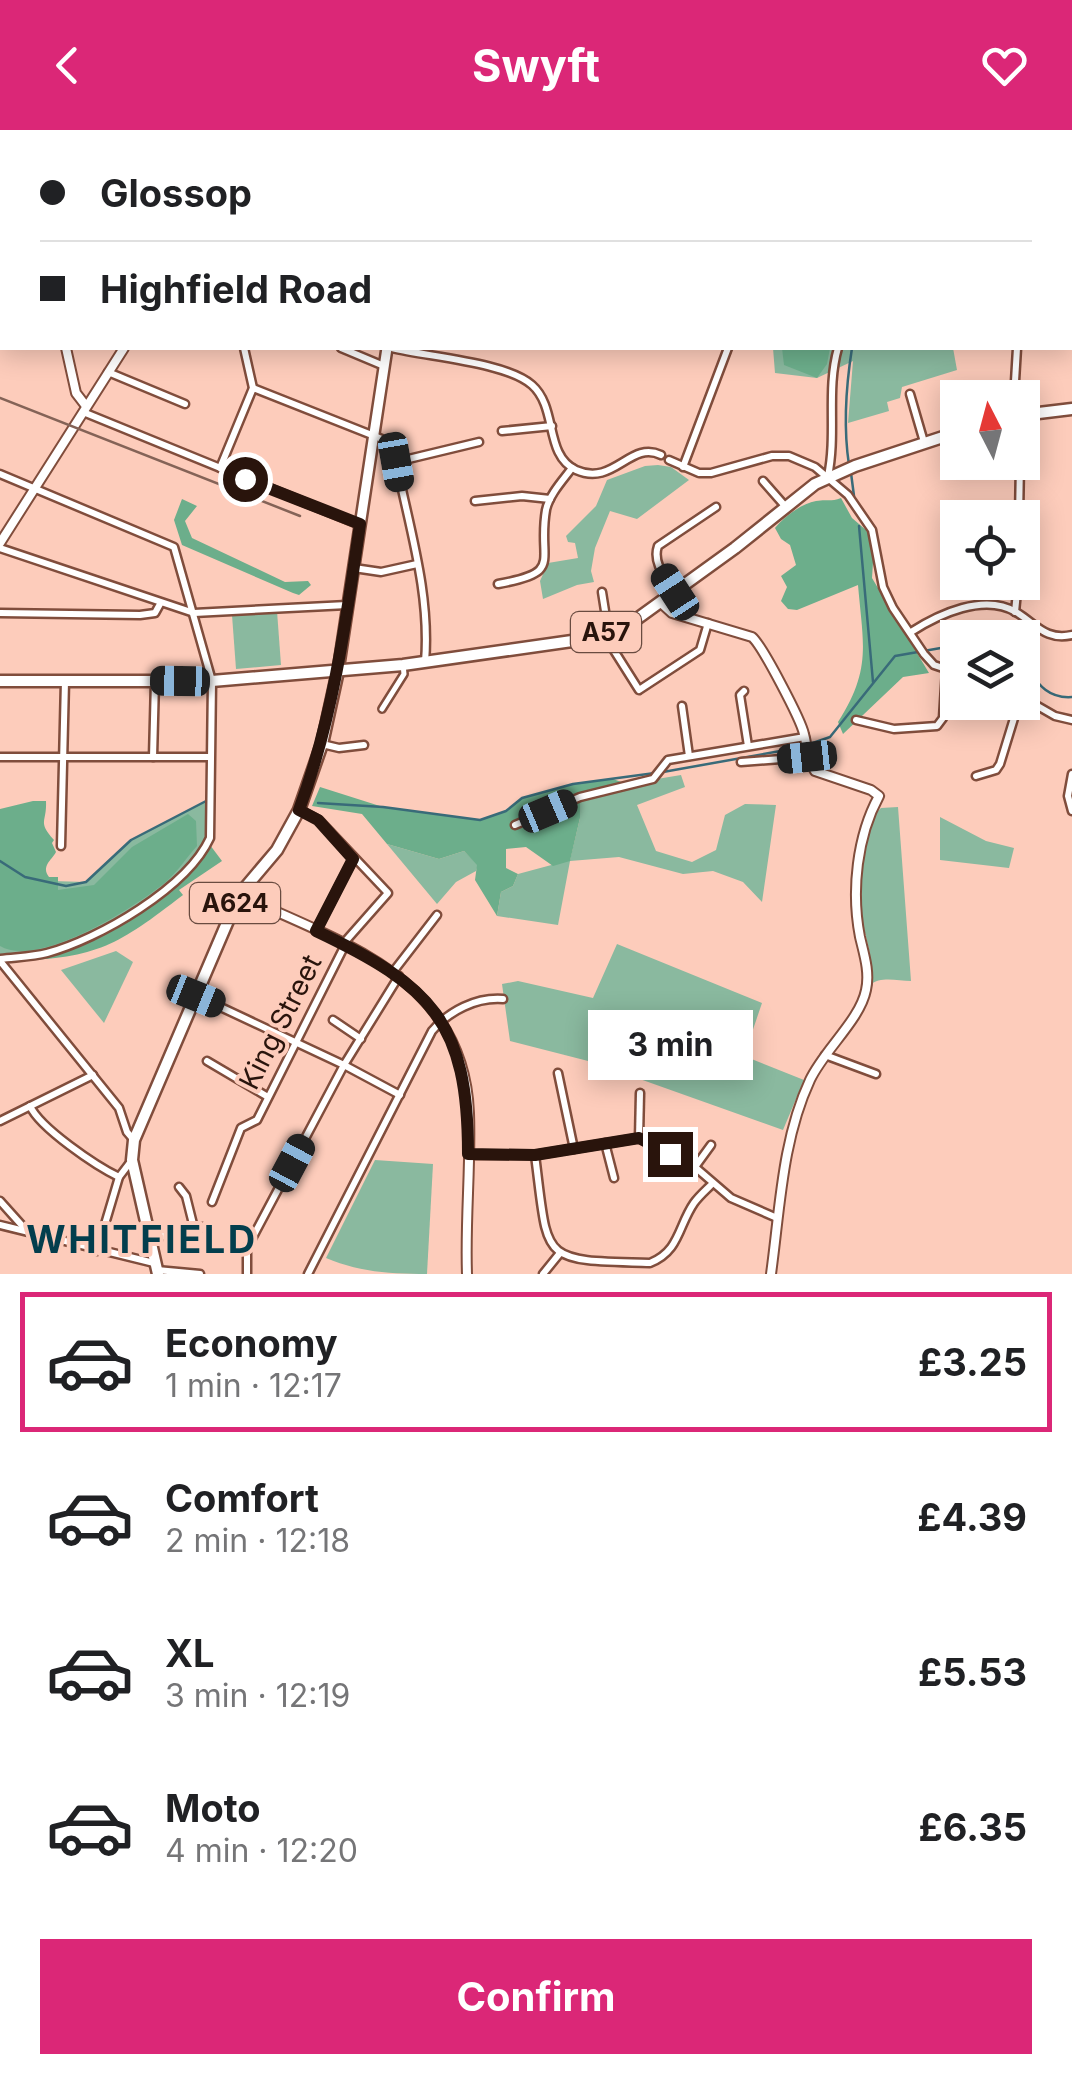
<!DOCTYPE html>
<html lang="en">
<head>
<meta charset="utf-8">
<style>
	:root { --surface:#fff; --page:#f2f2f2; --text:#202124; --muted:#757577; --line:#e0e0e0; --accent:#db2777 }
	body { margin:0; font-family:Inter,sans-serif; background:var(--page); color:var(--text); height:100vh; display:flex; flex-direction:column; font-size:38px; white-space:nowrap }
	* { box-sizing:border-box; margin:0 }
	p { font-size:32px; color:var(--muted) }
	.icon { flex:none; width:55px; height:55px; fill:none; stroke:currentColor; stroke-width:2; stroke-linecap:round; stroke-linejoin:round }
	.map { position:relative; height:1144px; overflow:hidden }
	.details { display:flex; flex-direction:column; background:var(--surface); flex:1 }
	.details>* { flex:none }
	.top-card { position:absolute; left:0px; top:0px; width:1072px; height:220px; box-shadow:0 5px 25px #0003; display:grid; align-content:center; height:220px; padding:0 40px; background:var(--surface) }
	.needle { width:65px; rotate:354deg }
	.controls { position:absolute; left:940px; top:250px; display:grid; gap:20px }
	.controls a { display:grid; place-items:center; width:100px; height:100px; border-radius:0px; background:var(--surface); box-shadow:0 5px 25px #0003; font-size:50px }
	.end { position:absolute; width:45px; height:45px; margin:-22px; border:12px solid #29140c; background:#fff; box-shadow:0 0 0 5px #fff }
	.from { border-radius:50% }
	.bubble { position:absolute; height:70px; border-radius:0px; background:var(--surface); box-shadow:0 5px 25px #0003; font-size:32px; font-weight:700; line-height:70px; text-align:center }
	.car { position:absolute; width:30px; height:60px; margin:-30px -15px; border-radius:12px; box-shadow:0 0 8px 2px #0007; background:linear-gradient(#222 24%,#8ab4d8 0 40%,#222 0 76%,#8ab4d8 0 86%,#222 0) }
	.top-card b { display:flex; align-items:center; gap:35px; height:95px; font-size:38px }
	.top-card b+b { border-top:2px solid var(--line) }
	.top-card i { width:25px; height:25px; background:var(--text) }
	ul { padding:18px 0 0; list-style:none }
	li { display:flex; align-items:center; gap:30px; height:140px; margin:0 20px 15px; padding:0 20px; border:5px solid transparent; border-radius:0px }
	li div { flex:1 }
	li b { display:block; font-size:38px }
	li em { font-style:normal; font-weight:700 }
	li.current { border-color:var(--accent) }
	li>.icon { width:90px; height:90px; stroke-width:1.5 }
	.button { display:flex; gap:20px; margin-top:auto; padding:20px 40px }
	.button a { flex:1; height:115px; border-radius:0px; background:var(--accent); color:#fff; font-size:40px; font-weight:700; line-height:115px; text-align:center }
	header { display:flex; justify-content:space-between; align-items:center; height:130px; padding:0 40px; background:var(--accent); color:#fff; font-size:45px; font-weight:700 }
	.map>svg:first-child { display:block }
	.green { fill:#8ab99f }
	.forest { fill:#6cae8b }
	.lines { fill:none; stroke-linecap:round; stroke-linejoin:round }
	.stream { stroke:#396b79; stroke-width:2.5 }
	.pedestrian-casing { stroke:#804d3c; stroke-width:10 }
	.minor-casing { stroke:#804d3c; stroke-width:11 }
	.tertiary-casing { stroke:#804d3c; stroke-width:12 }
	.secondary-casing { stroke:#804d3c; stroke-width:14 }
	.primary-casing { stroke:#804d3c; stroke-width:15 }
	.pedestrian { stroke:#fff; stroke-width:5 }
	.minor { stroke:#fff; stroke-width:6 }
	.tertiary { stroke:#fff; stroke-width:8 }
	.secondary { stroke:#fff; stroke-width:9 }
	.primary { stroke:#fff; stroke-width:10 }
	.rail { stroke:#846357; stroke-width:2.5 }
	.route { stroke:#29140c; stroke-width:12 }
	.labels { text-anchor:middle; stroke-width:8; stroke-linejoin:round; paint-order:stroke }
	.shield { fill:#fdccbb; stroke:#694b40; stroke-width:2.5 }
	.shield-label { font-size:25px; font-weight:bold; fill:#29140c }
	.street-label { font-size:28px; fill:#29140c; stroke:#fdccbb }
	.district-label { font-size:38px; font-weight:bold; letter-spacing:2.5px; fill:#033e4d; stroke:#fdccbb }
</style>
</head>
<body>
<header><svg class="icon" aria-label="back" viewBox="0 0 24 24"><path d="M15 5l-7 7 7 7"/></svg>Swyft<svg class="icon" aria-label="heart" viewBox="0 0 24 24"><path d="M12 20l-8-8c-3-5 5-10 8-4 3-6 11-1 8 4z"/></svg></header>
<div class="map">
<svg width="1072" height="1144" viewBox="0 0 1072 1144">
	<rect width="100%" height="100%" fill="#fdccbb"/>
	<g class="green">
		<path d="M773,218H953L957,240L902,257L900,268L887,272L889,281L848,293L853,231L817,248L775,243Z"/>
		<path d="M658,335L671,337L689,350L637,389L610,381L595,418L591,441L594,452L577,455L543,469L540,451L548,433L578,428L575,413L568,412L566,406L596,376L607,350L645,336Z"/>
		<path d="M277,481L281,535L236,539L232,485Z"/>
		<path d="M681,645L685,657L637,675L656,721L692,732L716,720L725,685L745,674L776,675L762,772L743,752L713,741L683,744L619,727L570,731L558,795L497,786L501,762L513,756L518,744L570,730L580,688V667L627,654Z"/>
		<path d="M209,669L210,708L170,756L110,796L45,823L0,829V731L52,751L86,752L131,710Z"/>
		<path d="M898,677L911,851C897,851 881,846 870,855V824L861,785L862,725L877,682L881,678Z"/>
		<path d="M940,687L986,711L1014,718L1009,738L940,730Z"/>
		<path d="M387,714L439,729L464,721L478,735L476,741L456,752L437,774Z"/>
		<path d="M617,814L762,873L744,926L804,950L783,1000L592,932L510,911L502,854L518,851L593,868Z"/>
		<path d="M116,821L133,832L104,893L61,840Z"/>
		<path d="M375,1030L433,1034L427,1144C391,1144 359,1142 326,1128Z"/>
	</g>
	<g class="forest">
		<path d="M782,218H830L827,234L817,248L784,235Z"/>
		<path d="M841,368L852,388L866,400L874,417L872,448L929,543L903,547L843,604L838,592C872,539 863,514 858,455L797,480L788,479L781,471L787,457L781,446L796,435L790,415L781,409L775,398C784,387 802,373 816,371C826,369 831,372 841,368Z"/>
		<path d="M182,369L197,376L185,391L192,408L285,452L308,451L311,455L299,465L293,463L182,415L174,390Z"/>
		<path d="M613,649L627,654L580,668V688L570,731L553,736L526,717L506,719V738L518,744L513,756L501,762L497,786L475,750L477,735L464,721L439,729L387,714L362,684L312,676L320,657L383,677L480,690L506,681L522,668L573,654Z"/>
		<path d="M33,671H46C47,693 37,691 54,710L52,713L56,722C51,731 41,736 49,747H58V760L94,755L132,717L188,684L196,691L197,716C187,727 178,741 167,751C136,777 38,839 0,816V679Z"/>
		<path d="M210,715L222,731L179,760L183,765C118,815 98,828 14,831C35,828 55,825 75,817C115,801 192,755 210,715Z"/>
	</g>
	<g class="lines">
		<g class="stream">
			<path d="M854,2L855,0"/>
			<path d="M849,335C843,296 846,256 852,218"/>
			<path d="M851,343L854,366"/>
			<path d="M859,396L873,552"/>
			<path d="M1022,532C1037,552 1046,569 1072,567"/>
			<path d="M810,614L830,607L895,526L958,515"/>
			<path d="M663,642L803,617"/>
			<path d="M318,673L383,677L480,690L506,681L522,668L573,654L655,643"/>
			<path d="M0,731L25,747L66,756L86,752L131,710L208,670"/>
		</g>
		<g class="pedestrian-casing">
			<path id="pedestrian" d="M382,579L404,544L403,535"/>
		</g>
		<g class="minor-casing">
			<g id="minor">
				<path d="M509,0L513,2"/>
				<path d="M1032,2V0"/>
				<path d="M0,59H2"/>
				<path d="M341,218L384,236"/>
				<path d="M392,218C428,227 506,232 532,255C558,278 544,325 576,340C614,357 630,310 661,325"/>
				<path d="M108,242L185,274"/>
				<path d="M253,258L387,311L394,321C407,391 431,461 425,532"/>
				<path d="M910,264L924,312"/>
				<path d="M1014,268L1017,218"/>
				<path d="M83,282L360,395"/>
				<path d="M502,301L552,296"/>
				<path d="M669,330L699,343H711L772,326H789L815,337L848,365L872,400L883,457L893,478L924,524L934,535L958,543"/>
				<path d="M396,332L479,312"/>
				<path d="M683,337L728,218"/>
				<path d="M220,338L253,258L244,218"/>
				<path d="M0,344L174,417L212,551L210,708C187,758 99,809 47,823C32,827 15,827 0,829"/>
				<path d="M828,346C837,303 826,260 838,218"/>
				<path d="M763,351L785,376"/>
				<path d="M475,371L522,366L550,369"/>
				<path d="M1019,388L1020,332"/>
				<path d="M0,418L194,483L347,475"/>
				<path d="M354,438L381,442L417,434"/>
				<path d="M498,454C565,442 537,432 546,380C549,365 563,350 572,338"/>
				<path d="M602,462L608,500"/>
				<path d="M675,462C666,448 652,433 658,416L716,377"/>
				<path d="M1015,482L1018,452"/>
				<path d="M0,483L140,485L155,483L160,474"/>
				<path d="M911,502C939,484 984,463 1016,482C1036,494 1046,511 1072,505"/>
				<path d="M603,503L639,560L700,520L708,493"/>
				<path d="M744,561L740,565L748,616"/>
				<path d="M1022,567L1055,586L1072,590"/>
				<path d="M682,576L689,626"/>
				<path d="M856,590L894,599L937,596L943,588L946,540"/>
				<path d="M322,614L339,618L364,615"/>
				<path d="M0,627H209"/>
				<path d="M153,627L155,551"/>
				<path d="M741,632L807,627"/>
				<path d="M1072,644L1068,666L1072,681"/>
				<path d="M976,646L996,640L1000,634L1019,572"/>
				<path d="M300,680L319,690L388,763L343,814"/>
				<path d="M515,695L580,667L653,649L668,630L805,607"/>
				<path d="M61,716L65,551"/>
				<path d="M316,801L353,729"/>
				<path d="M0,831L119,978L127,1002L133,1009"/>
				<path d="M393,842L437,785"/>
				<path d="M197,866L344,935L400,965"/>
				<path d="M333,890L361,909"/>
				<path d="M825,925L876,944"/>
				<path d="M207,931L268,967"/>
				<path d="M558,943L574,1019"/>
				<path d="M30,976C40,998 96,1036 119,1047"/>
				<path d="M0,991L93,945"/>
				<path d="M639,1008L640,963"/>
				<path d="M605,1013L614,1048"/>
				<path d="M468,1025H535L639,1008L695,1037L731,1068L777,1088"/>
				<path d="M535,1025C549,1133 538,1130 650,1133C680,1121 678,1096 694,1073C699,1066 706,1060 712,1054"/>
				<path d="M695,1037L711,1015"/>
				<path d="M179,1057L186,1066L194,1098"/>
				<path d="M0,1071L26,1100"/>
				<path d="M212,1072L241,998L257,990L345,815"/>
				<path d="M0,1095L154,1133"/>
				<path d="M150,1109L202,1097"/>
				<path d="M97,1121L119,1047L132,1030"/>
				<path d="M157,1140L200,1144"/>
				<path d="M247,1144V1118L344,935L399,846"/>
				<path d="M308,1144L432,901C449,881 476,867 503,869"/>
				<path d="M543,1144L560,1123"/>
			</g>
		</g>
		<g class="tertiary-casing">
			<g id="tertiary">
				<path d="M24,0L25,2"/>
				<path d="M298,2L301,0"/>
				<path d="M66,218L76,263L86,276"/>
				<path d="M0,413L124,218"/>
				<path d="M661,473L672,483L752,507C762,515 801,590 804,604C808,618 806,628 815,641L871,660L879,666C857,706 851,761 860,807C864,824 870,842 866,860C860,890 824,920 810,950C782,1010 780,1079 771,1144"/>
				<path d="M239,765C341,812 464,848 469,983C471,1036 465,1090 467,1144"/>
			</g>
		</g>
		<g class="secondary-casing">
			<g id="secondary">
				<path d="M465,2L467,0"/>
				<path d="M338,541L387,218"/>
			</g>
		</g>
		<g class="primary-casing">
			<g id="primary">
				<path d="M1022,285L1072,279"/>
				<path d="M0,551H212L403,535L579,510L634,491L735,418L815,354L855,336L958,302"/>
				<path d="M158,1144L132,1030L134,1010L239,765L277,720L299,680L322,614L338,541"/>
			</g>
		</g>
		<use href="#pedestrian" class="pedestrian"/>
		<use href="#minor" class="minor"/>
		<use href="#tertiary" class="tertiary"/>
		<use href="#secondary" class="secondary"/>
		<use href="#primary" class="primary"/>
		<path class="rail" d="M0,268L300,386"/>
	</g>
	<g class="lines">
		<path class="route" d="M245,349L360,394C346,492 333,588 299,680L318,690L353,729L316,801C432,856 468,892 468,1024L535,1025L639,1008L670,1024"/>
	</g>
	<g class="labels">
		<g class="shield">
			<rect x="571" y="482" width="70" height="40" rx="8"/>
			<rect x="190" y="753" width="90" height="40" rx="8"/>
		</g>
		<g class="shield-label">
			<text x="606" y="511">A57</text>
			<text x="235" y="782">A624</text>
		</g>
		<g class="street-label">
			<text transform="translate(280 892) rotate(-63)" y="10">King Street</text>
		</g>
		<g class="district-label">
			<text x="142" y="1123">WHITFIELD</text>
		</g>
	</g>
</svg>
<div class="controls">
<a><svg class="needle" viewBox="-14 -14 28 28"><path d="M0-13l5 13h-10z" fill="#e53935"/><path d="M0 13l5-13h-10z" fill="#757577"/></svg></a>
<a><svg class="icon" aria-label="locate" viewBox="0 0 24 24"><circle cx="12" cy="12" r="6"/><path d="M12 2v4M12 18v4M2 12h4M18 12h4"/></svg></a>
<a><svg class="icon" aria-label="layers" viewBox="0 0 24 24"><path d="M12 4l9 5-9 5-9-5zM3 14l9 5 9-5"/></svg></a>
</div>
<i class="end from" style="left:245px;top:349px"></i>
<i class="end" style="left:670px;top:1024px"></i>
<div class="bubble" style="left:588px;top:880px;width:165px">3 min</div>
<i class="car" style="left:396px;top:332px;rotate:170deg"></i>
<i class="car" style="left:675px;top:462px;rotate:327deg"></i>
<i class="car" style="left:180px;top:551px;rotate:271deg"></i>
<i class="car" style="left:807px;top:627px;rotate:264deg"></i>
<i class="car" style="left:548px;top:681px;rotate:67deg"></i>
<i class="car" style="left:196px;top:866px;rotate:112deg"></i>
<i class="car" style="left:292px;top:1033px;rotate:28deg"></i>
<div class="top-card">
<b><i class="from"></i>Glossop</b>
<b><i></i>Highfield Road</b>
</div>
</div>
<section class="details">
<ul>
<li class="current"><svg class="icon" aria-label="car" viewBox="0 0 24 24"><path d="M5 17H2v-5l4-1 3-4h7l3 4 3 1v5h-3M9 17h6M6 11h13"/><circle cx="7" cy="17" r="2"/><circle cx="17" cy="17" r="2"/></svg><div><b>Economy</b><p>1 min · 12:17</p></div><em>£3.25</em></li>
<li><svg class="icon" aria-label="car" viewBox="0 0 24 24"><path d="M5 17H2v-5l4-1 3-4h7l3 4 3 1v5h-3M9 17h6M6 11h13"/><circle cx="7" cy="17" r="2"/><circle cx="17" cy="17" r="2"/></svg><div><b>Comfort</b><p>2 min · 12:18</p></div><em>£4.39</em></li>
<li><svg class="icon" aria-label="car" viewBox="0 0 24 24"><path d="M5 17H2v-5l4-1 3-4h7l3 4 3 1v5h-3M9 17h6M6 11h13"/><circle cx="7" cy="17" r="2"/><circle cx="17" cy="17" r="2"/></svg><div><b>XL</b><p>3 min · 12:19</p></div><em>£5.53</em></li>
<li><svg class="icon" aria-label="car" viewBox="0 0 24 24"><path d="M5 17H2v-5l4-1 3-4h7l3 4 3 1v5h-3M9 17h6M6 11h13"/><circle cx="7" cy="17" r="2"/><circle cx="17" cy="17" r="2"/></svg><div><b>Moto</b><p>4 min · 12:20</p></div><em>£6.35</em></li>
</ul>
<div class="button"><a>Confirm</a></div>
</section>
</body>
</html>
